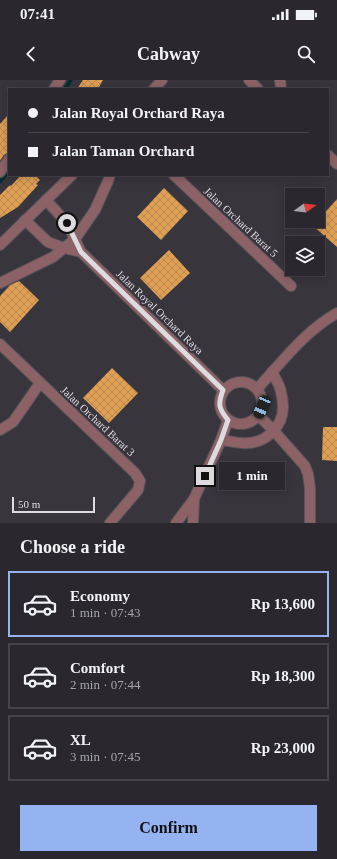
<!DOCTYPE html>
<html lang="en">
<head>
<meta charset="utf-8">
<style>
	:root { --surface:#2a282e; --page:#36343a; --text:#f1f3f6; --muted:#a5a6aa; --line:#46444a; --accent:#95b2f1 }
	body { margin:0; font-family:Georgia,serif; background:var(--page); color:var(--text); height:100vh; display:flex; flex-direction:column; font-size:15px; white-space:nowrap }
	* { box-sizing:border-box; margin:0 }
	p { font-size:13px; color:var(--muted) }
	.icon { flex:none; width:22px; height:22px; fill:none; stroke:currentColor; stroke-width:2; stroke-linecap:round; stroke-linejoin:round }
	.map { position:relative; height:443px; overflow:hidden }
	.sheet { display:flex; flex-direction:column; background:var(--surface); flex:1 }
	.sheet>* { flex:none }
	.guide { position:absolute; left:8px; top:8px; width:321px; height:88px; border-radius:0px; box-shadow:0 2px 10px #0003,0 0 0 1px var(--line); display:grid; align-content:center; height:88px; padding:0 20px; background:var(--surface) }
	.needle { width:26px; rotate:76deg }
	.tools { position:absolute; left:285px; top:108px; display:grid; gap:8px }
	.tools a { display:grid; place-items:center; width:40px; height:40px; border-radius:0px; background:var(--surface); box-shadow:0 2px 10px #0003,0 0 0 1px var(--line); font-size:20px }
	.scale { position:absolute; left:12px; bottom:10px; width:83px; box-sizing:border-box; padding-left:4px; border:2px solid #dddbe0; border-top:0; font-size:11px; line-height:14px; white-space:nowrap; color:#dddbe0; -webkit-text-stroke:3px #38353d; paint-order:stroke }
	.end { position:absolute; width:18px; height:18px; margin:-9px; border:5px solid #dddbe0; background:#111; box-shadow:0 0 0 2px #111 }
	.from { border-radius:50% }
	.bubble { position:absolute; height:28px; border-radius:0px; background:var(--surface); box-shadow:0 2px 10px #0003,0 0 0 1px var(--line); font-size:13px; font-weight:700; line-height:28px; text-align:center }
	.car { position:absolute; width:12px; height:24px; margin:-12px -6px; border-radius:5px; box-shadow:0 0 3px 1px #0007; background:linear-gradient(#222 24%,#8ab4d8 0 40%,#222 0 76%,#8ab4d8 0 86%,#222 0) }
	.guide b { display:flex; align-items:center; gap:14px; height:38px; font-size:15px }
	.guide b+b { border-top:1px solid var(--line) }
	.guide i { width:10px; height:10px; background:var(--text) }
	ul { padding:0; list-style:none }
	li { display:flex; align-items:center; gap:12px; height:66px; margin:0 8px 6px; padding:0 12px; border:2px solid var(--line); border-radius:0px }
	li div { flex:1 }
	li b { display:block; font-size:15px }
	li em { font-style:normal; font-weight:700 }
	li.selected { border-color:var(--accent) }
	li>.icon { width:36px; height:36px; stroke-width:1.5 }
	h2 { padding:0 20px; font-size:18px; line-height:48px }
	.action { display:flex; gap:8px; margin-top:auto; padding:8px 20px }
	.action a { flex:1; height:46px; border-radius:0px; background:var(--accent); color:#111; font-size:16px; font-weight:700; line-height:46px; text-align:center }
	.status { display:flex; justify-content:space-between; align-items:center; height:28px; padding:0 20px; background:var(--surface); direction:ltr }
	.status svg { height:11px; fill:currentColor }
	header { display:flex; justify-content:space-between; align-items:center; height:52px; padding:0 20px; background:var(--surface); font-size:18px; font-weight:700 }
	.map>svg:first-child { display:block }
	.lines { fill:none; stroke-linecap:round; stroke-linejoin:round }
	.stream { stroke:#002d31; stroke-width:3.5 }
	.building { fill:url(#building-cross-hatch) }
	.minor-casing { stroke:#56535a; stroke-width:12 }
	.minor { stroke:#8c6266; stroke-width:10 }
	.route { stroke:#dddbe0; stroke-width:5 }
	.labels { text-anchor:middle; stroke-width:4; stroke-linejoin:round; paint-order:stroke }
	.street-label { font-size:11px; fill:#dddbe0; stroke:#38353d }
</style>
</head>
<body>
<div class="status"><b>07:41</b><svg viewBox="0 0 49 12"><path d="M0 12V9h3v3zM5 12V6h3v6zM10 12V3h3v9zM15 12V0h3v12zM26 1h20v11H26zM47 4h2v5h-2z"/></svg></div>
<header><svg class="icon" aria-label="back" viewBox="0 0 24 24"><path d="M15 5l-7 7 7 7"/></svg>Cabway<svg class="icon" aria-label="search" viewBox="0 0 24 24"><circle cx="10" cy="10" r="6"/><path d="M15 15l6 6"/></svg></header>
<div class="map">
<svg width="337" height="443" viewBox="0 0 337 443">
	<defs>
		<pattern id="building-cross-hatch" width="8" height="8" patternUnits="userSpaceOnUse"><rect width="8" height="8" fill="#e0a054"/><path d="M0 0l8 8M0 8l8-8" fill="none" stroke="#b88850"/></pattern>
	</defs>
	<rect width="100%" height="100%" fill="#38353d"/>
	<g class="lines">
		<g class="stream">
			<path d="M65,9L71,0"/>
			<path d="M0,102L9,91"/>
		</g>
	</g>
	<g class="building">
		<path d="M83,0H103L98,9H77Z"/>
		<path d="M9,34V73L4,75L0,81V44Z"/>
		<path d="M21,95H35L40,100L36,104L38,105L18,127L0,138V115L10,105L11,106Z"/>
		<path d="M164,108L188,131L161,160L137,137Z"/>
		<path d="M337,119V167L313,146Z"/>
		<path d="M169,170L190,193L161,220L140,198Z"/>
		<path d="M19,201L39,220L10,252L0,242V216L10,205Z"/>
		<path d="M112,288L138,313L109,343L83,318Z"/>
		<path d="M323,347H337V381L322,380Z"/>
	</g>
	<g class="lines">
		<g class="minor-casing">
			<g id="minor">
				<path d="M249,0L258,9"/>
				<path d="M280,0L281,9"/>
				<path d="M54,9L60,0"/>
				<path d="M154,9L162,0"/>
				<path d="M328,75L337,84"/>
				<path d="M0,92L9,79"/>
				<path d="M174,95L291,206"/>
				<path d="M25,140L48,162L64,168L81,172L67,143L46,120"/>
				<path d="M0,165L72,95"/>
				<path d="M81,172L223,310"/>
				<path d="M0,203L53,177L75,159L95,130L108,101L110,95"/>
				<path d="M0,264L135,393L140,401L138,410L110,443"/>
				<circle cx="241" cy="323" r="21"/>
				<path d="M257,309C282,282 305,251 337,233"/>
				<path d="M258,335L274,351L305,386L308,394L310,408V443"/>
				<path d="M0,350L13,342L40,303"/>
				<path d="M221,360C230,361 239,364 248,363C267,362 283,346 283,327C283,322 282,316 281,312C280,305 275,298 272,292"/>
				<path d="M176,443L194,419L221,360L228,340"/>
				<path d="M193,443L194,419"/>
			</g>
		</g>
		<use href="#minor" class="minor"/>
	</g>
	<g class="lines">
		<path class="route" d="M67,143L81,172L223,310C218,324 218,328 228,340L221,360L205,396"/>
	</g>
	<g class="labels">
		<g class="street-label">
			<text transform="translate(241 142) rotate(43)" y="4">Jalan Orchard Barat 5</text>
			<text transform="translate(160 232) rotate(44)" y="4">Jalan Royal Orchard Raya</text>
			<text transform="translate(98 341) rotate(43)" y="4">Jalan Orchard Barat 3</text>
		</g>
	</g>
</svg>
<div class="tools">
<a><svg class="needle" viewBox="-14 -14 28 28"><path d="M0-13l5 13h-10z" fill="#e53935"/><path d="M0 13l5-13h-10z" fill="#a5a6aa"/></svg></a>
<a><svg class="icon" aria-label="layers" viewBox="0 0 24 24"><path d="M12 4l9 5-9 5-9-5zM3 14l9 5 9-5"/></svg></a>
</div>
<div class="scale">50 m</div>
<i class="end from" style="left:67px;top:143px"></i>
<i class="end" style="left:205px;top:396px"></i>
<div class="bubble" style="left:219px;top:382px;width:66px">1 min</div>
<i class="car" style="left:262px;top:327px;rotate:203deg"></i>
<div class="guide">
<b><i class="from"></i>Jalan Royal Orchard Raya</b>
<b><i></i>Jalan Taman Orchard</b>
</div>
</div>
<section class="sheet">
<h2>Choose a ride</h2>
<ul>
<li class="selected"><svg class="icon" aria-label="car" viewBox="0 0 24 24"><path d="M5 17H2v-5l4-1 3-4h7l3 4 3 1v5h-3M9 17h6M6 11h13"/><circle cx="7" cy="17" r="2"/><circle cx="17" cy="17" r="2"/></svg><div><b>Economy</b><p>1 min · 07:43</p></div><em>Rp 13,600</em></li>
<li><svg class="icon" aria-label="car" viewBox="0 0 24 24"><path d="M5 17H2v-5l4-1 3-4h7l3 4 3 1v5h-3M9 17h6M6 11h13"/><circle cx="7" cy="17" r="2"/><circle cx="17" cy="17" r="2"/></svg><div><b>Comfort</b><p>2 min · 07:44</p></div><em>Rp 18,300</em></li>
<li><svg class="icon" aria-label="car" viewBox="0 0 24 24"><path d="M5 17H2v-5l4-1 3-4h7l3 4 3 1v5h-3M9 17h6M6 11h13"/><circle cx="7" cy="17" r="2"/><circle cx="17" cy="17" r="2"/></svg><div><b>XL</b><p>3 min · 07:45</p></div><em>Rp 23,000</em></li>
</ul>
<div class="action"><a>Confirm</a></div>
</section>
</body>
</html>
